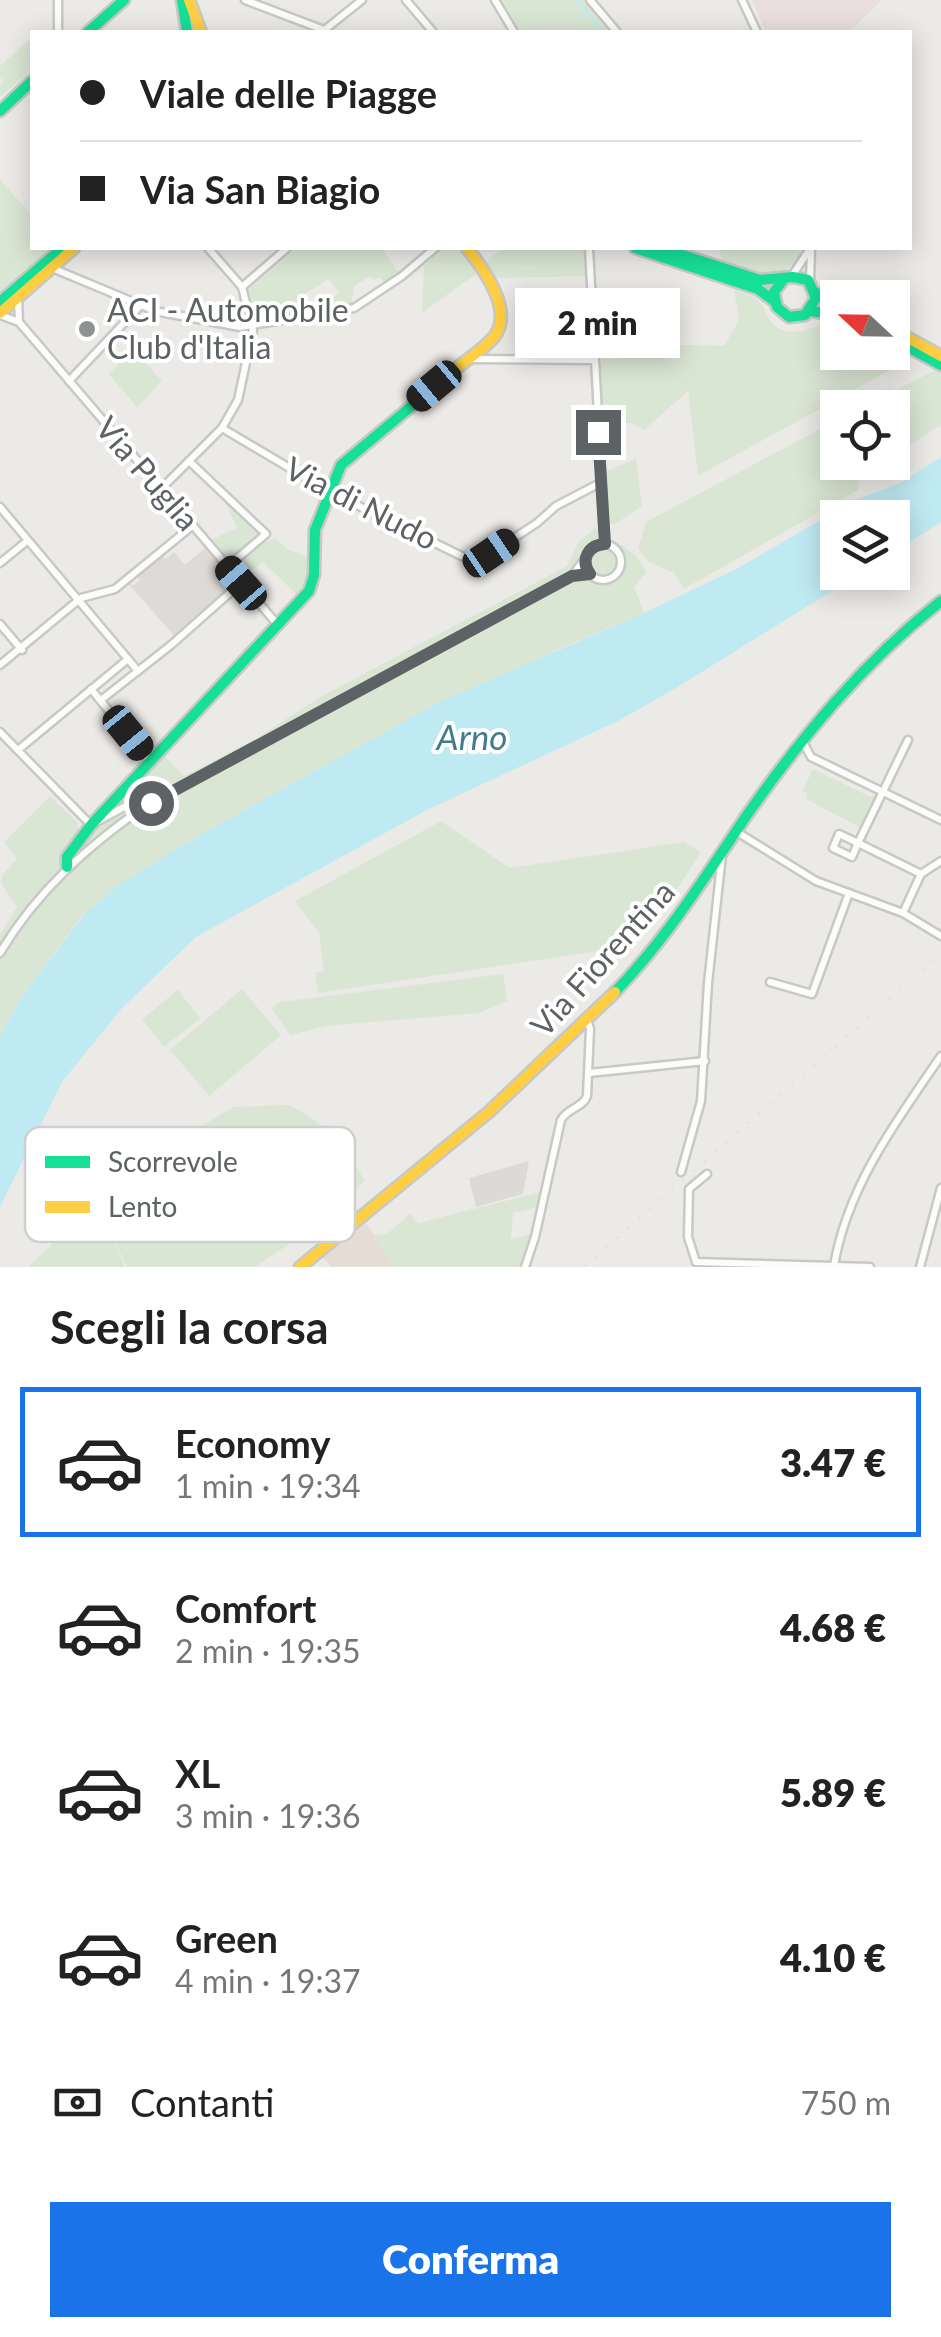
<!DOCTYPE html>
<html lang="it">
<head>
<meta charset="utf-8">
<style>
	:root { --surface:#fff; --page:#f6f6f6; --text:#222; --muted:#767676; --line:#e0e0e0; --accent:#1a73e8 }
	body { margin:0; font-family:Lato,sans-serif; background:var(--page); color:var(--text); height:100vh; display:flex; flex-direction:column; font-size:38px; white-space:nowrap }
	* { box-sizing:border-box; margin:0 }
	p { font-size:32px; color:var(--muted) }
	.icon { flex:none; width:55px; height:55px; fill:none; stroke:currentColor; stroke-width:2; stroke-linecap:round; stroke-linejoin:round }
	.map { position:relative; height:1267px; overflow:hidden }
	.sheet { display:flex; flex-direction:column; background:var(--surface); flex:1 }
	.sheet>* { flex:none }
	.guide { position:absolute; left:30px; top:30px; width:882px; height:220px; border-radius:0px; box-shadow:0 5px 25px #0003; display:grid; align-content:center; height:220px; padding:0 50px; background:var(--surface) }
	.needle { width:65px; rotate:292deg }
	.buttons { position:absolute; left:820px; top:280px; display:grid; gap:20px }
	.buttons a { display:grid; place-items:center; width:90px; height:90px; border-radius:0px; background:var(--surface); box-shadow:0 5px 25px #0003; font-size:50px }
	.end { position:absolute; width:45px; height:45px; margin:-22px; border:12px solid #5d6264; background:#fff; box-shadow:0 0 0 5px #fff }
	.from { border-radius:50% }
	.bubble { position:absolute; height:70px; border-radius:0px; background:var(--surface); box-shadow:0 5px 25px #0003; font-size:32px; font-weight:800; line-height:70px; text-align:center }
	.car { position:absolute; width:30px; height:60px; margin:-30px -15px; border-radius:12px; box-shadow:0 0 8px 2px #0007; background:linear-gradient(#222 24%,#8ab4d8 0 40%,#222 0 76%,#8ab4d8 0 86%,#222 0) }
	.guide b { display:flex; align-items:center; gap:35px; height:95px; font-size:38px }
	.guide b+b { border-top:2px solid var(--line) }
	.guide i { width:25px; height:25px; background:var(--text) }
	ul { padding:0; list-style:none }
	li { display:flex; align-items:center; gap:30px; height:150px; margin:0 20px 15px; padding:0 30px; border:5px solid transparent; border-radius:0px }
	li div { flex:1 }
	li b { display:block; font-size:38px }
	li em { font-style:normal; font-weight:800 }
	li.active { border-color:var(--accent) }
	li>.icon { width:90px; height:90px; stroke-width:1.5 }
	h2 { padding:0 50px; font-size:45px; line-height:120px }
	.pay { display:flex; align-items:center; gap:25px; height:110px; padding:0 50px; font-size:38px }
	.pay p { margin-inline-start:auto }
	.action { display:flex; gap:20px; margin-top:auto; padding:20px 50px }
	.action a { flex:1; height:115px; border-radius:0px; background:var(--accent); color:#fff; font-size:40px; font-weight:800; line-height:115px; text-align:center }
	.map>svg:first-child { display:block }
	.commercial { fill:#e5ddd5 }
	.industrial { fill:#dcd9d7 }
	.education { fill:#dddad7 }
	.medical { fill:#eadedf }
	.green { fill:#dae6d4 }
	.water { fill:#c0eaf2 }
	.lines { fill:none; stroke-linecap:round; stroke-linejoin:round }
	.stream { stroke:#c0eaf2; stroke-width:2.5 }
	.street-casing { stroke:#c8c8c7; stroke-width:11 }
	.fast-casing { stroke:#c8c8c7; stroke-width:15 }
	.slow-casing { stroke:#c8c8c7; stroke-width:15 }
	.street { stroke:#fcfcfb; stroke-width:6 }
	.fast { stroke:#16e098; stroke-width:10 }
	.slow { stroke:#ffcf43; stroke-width:10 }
	.rail { stroke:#e2e2e1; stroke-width:2.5; stroke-dasharray:2.5 12; stroke-linecap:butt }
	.route { stroke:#5d6264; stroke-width:12 }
	.poi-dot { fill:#8f9292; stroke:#fff; stroke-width:4 }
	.labels { text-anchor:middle; stroke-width:8; stroke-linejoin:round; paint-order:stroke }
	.poi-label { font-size:32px; fill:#5d6264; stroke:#fff; text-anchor:start }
	.street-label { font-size:32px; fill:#5d6264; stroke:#fff }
	.water-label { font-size:35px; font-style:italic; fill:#417c8e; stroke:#fff }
	.key { fill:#fff; stroke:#ced0d0; stroke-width:2.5 }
	.key-label { font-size:28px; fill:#5d6264 }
</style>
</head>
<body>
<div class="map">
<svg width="941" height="1267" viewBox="0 0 941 1267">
	<rect width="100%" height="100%" fill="#eceae7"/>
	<path class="commercial" d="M366,1223L395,1267H331L322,1256Z"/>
	<path class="industrial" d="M529,1161L523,1194L476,1207L469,1178Z"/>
	<path class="education" d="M205,548L236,583L175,637L129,584L134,585L140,580L137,576L162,556L165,559L174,552L185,565Z"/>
	<path class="medical" d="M752,0H882L849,32H766Z"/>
	<g class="green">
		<path d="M502,0H584L609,32H520Z"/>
		<path d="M32,37V70L0,97V85L4,82L0,77V66Z"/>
		<path d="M0,180L32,215V248H53L0,295Z"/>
		<path d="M296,248H382L399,273L384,283L380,277L374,280L369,276L353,287L354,294L351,296L354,304L350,306L318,309L339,293L329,279L301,296L311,310L308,313L257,319L248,290Z"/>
		<path d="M443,248H462L480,271L422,313L424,266Z"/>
		<path d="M503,248H584L589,276L494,278L486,261Z"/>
		<path d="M719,248H802C787,291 752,270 722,260Z"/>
		<path d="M734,290C740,292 752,295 757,299C767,307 767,325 782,330C802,337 818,321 837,327L838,352L893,350L910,359L698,476L688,391L644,430L632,423H603L601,359L648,357L650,344L724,346L739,320Z"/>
		<path d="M133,349L162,381L137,407L109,374Z"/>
		<path d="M941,367V425L893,456L892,408H862Z"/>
		<path d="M837,420L838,462L883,463L860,478L858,490L684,589L674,573L649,562L638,548L646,522Z"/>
		<path d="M636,459L642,506L615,524L610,523L606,515L604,472Z"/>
		<path d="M224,499L261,534L230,562L211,540L237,528Z"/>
		<path d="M596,528C613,543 638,548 646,573L634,587L644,613L554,651L82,916L23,995L0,1036V935L17,907L1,883L3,874L17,859L4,842L50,796L77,822L79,833H89L161,753L184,776L257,738L322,696L567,566L579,541Z"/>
		<path d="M275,538L289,550L311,558V579L300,598L263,562L243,576L235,569L263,543Z"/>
		<path d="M813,769L871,797L876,795L861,828L806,799L808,793L802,791Z"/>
		<path d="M441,821L510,868L684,842L701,852L670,900L632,946L318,993L315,973L324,971L319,933L295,901Z"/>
		<path d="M503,974L507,1001L479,1013L325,1026L290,1035L271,1008L280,1002Z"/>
		<path d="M242,989L281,1035L209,1096L170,1050Z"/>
		<path d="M178,990L200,1018L164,1047L142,1019Z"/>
		<path d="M288,1105C324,1120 345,1148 365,1181L311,1229L255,1267H127L112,1237L125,1267H28L133,1167L139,1173L170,1144L234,1107Z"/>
		<path d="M541,1192L538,1207L513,1213L511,1239L532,1234L519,1267H395L372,1235L387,1234L410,1214L418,1223Z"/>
	</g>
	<path class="water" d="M941,457V522L893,553L892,518H838V572L861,573L676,688L618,721L427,810L196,937L122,1008L62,1082L0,1207V1036L23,995L83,916L115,887L200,835L441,701L644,613L738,568L855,500L898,484Z"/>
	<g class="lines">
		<path class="stream" d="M576,0L604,32"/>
		<g class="street-casing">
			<g id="street">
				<path d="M58,0V32"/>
				<path d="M245,0L324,30"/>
				<path d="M406,0L433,32"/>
				<path d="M495,0L514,32"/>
				<path d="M590,0L617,32"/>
				<path d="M742,0L757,32"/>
				<path d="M322,32L362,0"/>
				<path d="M208,248L242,287"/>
				<path d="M589,248L605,544"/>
				<path d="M52,268L155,311L240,327L354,308L402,276L435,248"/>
				<path d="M792,276L807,253"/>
				<path d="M810,282L811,248"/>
				<path d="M0,315L19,322L18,299"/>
				<path d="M19,322L277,624"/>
				<path d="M468,359L594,360"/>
				<path d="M69,381L141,305"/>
				<path d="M222,428L330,492L476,563L537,523L556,506L600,483"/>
				<path d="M189,461L266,534L227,567"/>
				<path d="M160,490L222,428L238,400L253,330L242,287L287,248"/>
				<path d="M0,507L138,671"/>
				<circle cx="603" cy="562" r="18"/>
				<path d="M0,563L27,541"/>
				<path d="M0,624L22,650"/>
				<path d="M0,665L81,598L115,589L192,526"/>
				<path d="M91,689L149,760"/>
				<path d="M101,700L171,645L241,583"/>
				<path d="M0,732L91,825L124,807L141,803L145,806"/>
				<path d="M908,740L858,843L921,874"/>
				<path d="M803,742L811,757L941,820"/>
				<path d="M18,750L128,659"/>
				<path d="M737,832L816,881L903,913L941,936"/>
				<path d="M839,834L858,843L852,857L833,848Z"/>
				<path d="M903,913L921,874L941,861"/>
				<path d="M0,953C37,891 87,847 145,806L572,576L586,557"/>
				<path d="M770,982L812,994L849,893"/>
				<path d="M589,1073L705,1061"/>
				<path d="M681,1172L701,1101L708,983L722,855"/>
				<path d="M707,1174L689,1189L688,1237L696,1262L870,1267"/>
				<path d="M834,1266C847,1187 897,1120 941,1056"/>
				<path d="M525,1267L535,1237L561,1120C567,1108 583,1108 587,1096L590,1029L587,1019"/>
				<path d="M920,1267L941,1188"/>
			</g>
		</g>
		<g class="fast-casing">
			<g id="fast">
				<path d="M182,0L187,32"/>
				<path d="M88,32L124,0"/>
				<path d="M0,111L32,81"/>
				<path d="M635,248L758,289L774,301"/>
				<path d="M661,248L760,280L793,277L808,280L816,298L805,315L789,317L777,307L774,292L784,279"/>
				<path d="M815,292L838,307"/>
				<path d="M0,302L62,248"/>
				<path d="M810,311L838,315"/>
				<path d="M892,338L941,365"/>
				<path d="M67,867V857L91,825L309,591L314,575L315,530L341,465L450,374"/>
				<path d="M615,992C667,938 705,877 747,815C803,735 864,662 941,601"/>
			</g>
		</g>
		<g class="slow-casing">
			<g id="slow">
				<path d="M189,0L201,32"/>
				<path d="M0,313L74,248"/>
				<path d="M892,329L941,356"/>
				<path d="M450,374C463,362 482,351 494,337C515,311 483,268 467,248"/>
				<path d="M300,1267L490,1111L615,992"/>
			</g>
		</g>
		<use href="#street" class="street"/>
		<use href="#fast" class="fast"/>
		<use href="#slow" class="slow"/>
		<path class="rail" d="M584,1267L941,954"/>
	</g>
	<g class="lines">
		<path class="route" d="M151,803L572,576L590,574C580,560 588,545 605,544L598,432"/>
	</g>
	<circle class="poi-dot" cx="87" cy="329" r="10"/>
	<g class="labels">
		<g class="poi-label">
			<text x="107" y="322">ACI - Automobile<tspan x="107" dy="37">Club d'Italia</tspan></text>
		</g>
		<g class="street-label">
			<text transform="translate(147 474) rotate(49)" y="11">Via Puglia</text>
			<text transform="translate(361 504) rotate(27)" y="11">Via di Nudo</text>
			<text transform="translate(603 959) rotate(-48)" y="11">Via Fiorentina</text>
		</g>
		<g class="water-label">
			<text x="472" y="750">Arno</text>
		</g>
	</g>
	<rect x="25" y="1127" width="330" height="115" rx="15" class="key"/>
	<rect x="45" y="1156" width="45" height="12" fill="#16e098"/>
	<rect x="45" y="1201" width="45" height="12" fill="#ffcf43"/>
	<g class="key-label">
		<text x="108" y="1172">Scorrevole</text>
		<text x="108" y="1217">Lento</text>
	</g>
</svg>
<div class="buttons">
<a><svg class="needle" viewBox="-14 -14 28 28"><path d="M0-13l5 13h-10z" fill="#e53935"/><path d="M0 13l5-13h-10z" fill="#767676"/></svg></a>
<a><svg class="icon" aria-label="locate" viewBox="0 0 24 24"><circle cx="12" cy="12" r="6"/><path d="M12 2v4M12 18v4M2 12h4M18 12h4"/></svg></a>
<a><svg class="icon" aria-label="layers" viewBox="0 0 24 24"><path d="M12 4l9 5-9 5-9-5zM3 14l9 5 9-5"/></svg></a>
</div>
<i class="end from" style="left:151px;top:803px"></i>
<i class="end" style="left:598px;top:432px"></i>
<div class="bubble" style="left:515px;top:288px;width:165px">2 min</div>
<i class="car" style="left:434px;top:386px;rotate:230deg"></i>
<i class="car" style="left:491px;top:553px;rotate:56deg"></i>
<i class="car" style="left:241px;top:583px;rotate:319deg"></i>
<i class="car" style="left:128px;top:733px;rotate:141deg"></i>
<div class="guide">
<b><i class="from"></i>Viale delle Piagge</b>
<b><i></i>Via San Biagio</b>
</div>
</div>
<section class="sheet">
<h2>Scegli la corsa</h2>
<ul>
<li class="active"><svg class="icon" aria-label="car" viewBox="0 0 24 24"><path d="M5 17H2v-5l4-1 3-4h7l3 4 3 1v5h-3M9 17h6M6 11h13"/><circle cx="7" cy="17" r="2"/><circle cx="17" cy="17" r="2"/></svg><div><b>Economy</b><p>1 min · 19:34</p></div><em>3.47 €</em></li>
<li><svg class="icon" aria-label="car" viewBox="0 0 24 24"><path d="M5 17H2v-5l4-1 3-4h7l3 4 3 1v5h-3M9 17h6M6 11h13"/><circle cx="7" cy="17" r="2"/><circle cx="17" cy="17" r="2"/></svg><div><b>Comfort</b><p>2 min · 19:35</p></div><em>4.68 €</em></li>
<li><svg class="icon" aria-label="car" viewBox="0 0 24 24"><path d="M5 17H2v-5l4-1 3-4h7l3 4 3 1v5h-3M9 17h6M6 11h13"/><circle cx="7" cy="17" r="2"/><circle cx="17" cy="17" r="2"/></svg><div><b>XL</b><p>3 min · 19:36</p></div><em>5.89 €</em></li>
<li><svg class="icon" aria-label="car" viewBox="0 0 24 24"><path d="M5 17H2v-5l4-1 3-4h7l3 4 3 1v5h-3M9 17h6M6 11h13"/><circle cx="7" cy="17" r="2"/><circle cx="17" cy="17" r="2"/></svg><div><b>Green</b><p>4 min · 19:37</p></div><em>4.10 €</em></li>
</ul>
<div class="pay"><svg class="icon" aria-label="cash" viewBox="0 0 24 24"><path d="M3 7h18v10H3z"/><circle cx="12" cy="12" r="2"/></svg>Contanti<p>750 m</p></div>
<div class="action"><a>Conferma</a></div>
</section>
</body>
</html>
